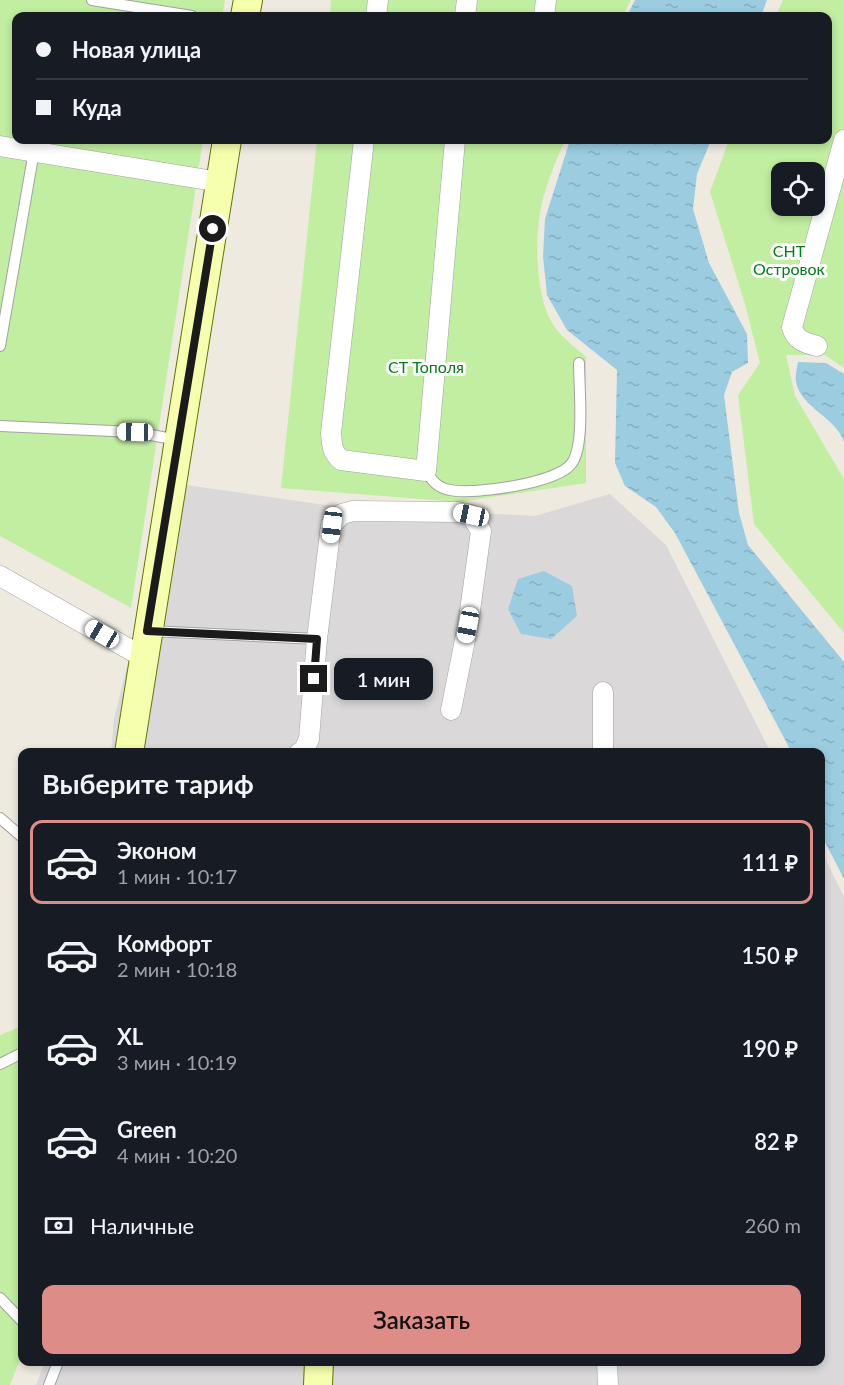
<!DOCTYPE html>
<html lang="ru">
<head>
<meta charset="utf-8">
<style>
	:root { --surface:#171b24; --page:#20242c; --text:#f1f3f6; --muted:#9ea1a6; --line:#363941; --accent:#de8c87 }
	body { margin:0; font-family:Lato,sans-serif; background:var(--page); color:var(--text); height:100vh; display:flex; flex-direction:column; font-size:22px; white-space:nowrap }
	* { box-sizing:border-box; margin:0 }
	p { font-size:20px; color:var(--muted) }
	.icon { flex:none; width:33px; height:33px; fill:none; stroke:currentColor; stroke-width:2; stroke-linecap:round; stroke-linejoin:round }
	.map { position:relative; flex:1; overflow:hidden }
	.side { position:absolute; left:18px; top:748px; width:807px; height:618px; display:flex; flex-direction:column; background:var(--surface); border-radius:12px; box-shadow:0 3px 9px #0003 }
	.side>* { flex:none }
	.top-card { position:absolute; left:12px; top:12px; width:820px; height:132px; border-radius:12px; box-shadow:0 3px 9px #0003; display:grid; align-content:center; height:132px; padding:0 24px; background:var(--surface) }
	.buttons { position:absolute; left:771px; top:162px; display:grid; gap:12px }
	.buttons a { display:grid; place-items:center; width:54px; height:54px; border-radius:12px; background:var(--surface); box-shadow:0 3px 9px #0003; font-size:30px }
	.end { position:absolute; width:27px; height:27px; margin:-14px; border:8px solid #1b1b1b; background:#fff; box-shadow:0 0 0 3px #fff }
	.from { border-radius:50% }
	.bubble { position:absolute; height:42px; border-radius:12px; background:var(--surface); box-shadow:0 3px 9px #0003; font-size:20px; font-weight:600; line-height:42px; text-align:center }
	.car { position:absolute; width:18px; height:36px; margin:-18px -9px; border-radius:8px; box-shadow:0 0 4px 2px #0007; background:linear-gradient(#fff 24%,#345 0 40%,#fff 0 76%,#345 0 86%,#fff 0) }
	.top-card b { display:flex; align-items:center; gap:21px; height:57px; font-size:22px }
	.top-card b+b { border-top:2px solid var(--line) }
	.top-card i { width:15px; height:15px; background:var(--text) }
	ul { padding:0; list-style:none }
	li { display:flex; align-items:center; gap:18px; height:84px; margin:0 12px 9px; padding:0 12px; border:3px solid transparent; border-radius:12px }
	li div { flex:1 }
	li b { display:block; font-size:22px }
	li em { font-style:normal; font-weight:600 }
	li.current { border-color:var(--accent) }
	li>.icon { width:54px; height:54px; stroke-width:1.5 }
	h2 { padding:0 24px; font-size:27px; line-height:72px }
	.pay { display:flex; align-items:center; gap:15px; height:66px; padding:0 24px; font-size:22px }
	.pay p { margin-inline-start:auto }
	.primary-button { display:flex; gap:12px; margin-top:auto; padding:12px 24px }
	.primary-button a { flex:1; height:69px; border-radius:12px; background:var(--accent); color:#111; font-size:24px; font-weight:600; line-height:69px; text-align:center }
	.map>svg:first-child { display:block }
	.residential { fill:#dad8d8 }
	.garden { fill:#c1eea0; fill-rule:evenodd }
	.water { fill:url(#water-ripples) }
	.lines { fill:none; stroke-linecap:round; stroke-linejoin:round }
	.lane-casing { stroke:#a2a2a2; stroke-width:12 }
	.street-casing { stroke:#a2a2a2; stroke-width:21 }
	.secondary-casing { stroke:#607500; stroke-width:30 }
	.lane { stroke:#fff; stroke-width:10 }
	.street { stroke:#fff; stroke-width:20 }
	.secondary { stroke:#f5ffad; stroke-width:28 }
	.route { stroke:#1b1b1b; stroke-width:8 }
	.labels { text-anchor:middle; stroke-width:6; stroke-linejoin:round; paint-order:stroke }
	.park-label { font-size:16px; fill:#028115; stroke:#fff }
</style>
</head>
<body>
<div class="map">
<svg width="844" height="1385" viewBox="0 0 844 1385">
	<defs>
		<pattern id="water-ripples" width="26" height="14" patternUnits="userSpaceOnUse" patternTransform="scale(1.5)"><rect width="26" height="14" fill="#9bcce0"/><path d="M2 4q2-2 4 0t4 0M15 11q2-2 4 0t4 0" fill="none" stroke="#85afc0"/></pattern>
	</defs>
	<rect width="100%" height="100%" fill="#eeeae0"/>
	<g class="residential">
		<path d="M172,483L325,505L535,516L610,494L666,545L771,753H111L114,719Z"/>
		<path d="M821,850L844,897V1385H36L45,1362H820Z"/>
	</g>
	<g class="garden">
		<path d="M0,0H225L222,16H16V140H203L131,608L0,536Z"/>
		<path d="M331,0H631L623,16H330Z"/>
		<path d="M783,0H844V368L825,355H786L795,396L844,479V633L754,524L738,395L760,363L745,304L710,192L729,140H828V16H776ZM782,172H814V206H782Z"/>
		<path d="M317,140H565C555,163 544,188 540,213C535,243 536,294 551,321C558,335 575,347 586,357V483L459,502L281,488Z"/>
		<path d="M22,1026V1354L10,1385H0V1035Z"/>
	</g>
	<g class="water">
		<path d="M635,0H767L761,16H627Z"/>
		<path d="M570,140H711L697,174L693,209L709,263L747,334L748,363L732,372L724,395L739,513L748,545L844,662V879L821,834L820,753H792L675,533L656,507L625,486L615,463L617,370L567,330L547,295L543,256L545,219Z"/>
		<path d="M798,362L826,363L844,374V442C836,417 801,408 796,382C795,376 797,368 798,362Z"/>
		<path d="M544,571L572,586L577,616L551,639L521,634L508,609L518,579Z"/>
	</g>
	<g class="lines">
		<g class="lane-casing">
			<g id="lane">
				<path d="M92,0L192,16"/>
				<path d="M0,346L34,151"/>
				<path d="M0,426L135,432L178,440"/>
				<path d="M426,471C432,481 438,488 450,490C474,495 559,483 572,463C585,444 579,387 579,363"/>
				<path d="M150,631L317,639"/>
				<path d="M0,818L22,837"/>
				<path d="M0,1064L22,1053"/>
				<path d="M0,1298L22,1321"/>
				<path d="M49,1385L58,1362"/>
			</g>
		</g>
		<g class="street-casing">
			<g id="street">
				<path d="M376,16L378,0"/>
				<path d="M465,16L467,0"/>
				<path d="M544,16L546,0"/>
				<path d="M364,140L331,433C332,445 332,452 341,460L426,471L455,140"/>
				<path d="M0,146L220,182"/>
				<path d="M817,346C805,343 795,340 792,327L844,140"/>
				<path d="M0,576L143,657"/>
				<path d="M299,753L304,750L309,739L317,639L331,525L342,514L353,511L458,512L471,515L481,531L468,625L451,710"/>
				<path d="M603,753V692"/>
				<path d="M607,1362L608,1385"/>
			</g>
		</g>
		<g class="secondary-casing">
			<g id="secondary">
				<path d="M245,16L248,0"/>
				<path d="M129,753L227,140"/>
				<path d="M318,1385L319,1362"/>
			</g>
		</g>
		<use href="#lane" class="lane"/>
		<use href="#street" class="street"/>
		<use href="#secondary" class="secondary"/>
	</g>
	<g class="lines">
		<path class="route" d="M213,229L147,631L317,639L314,679"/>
	</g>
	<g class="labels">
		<g class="park-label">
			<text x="789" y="257">СНТ<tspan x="789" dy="18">Островок</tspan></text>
			<text x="426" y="373">СТ Тополя</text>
		</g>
	</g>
</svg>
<div class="buttons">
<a><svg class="icon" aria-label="locate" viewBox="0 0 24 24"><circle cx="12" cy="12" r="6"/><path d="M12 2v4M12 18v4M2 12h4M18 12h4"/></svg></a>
</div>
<i class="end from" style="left:213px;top:229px"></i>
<i class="end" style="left:314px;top:679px"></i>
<div class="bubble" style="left:334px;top:658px;width:99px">1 мин</div>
<i class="car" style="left:135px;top:432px;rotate:271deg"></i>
<i class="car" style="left:471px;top:515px;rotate:282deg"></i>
<i class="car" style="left:332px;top:525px;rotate:187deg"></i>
<i class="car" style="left:468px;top:625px;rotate:191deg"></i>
<i class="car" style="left:102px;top:634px;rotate:300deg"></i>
<div class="top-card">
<b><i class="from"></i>Новая улица</b>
<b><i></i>Куда</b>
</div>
<section class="side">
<h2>Выберите тариф</h2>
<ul>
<li class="current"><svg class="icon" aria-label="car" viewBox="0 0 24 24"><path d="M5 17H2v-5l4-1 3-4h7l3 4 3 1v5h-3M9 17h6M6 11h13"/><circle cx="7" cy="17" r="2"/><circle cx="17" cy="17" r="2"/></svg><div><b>Эконом</b><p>1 мин · 10:17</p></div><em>111 ₽</em></li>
<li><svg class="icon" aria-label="car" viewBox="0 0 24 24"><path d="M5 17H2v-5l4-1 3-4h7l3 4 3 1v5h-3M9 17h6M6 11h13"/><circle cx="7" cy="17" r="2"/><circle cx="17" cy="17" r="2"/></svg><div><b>Комфорт</b><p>2 мин · 10:18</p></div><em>150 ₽</em></li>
<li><svg class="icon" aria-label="car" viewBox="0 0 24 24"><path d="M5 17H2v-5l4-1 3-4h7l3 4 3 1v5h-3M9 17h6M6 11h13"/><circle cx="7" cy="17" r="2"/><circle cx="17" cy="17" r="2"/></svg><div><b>XL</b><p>3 мин · 10:19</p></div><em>190 ₽</em></li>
<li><svg class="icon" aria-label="car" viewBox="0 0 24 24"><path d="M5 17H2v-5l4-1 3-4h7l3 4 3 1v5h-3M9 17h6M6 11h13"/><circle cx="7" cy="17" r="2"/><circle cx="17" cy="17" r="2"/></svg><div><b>Green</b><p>4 мин · 10:20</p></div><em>82 ₽</em></li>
</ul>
<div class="pay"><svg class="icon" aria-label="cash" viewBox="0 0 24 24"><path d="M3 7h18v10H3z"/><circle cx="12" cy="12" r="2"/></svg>Наличные<p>260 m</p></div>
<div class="primary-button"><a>Заказать</a></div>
</section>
</div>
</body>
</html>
